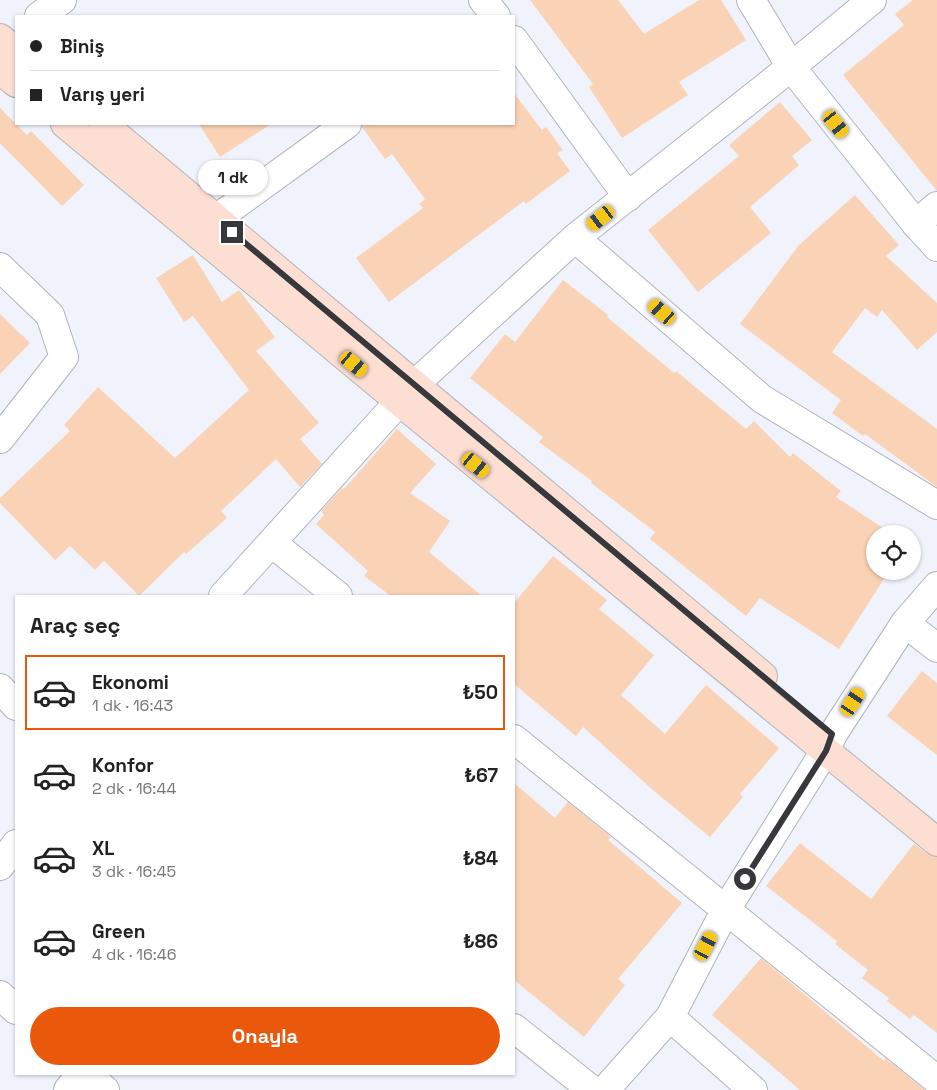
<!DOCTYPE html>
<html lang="tr">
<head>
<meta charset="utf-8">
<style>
	:root { --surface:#fff; --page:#f6f6f6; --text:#222; --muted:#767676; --line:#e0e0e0; --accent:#ea580c }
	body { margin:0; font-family:"Space Grotesk",sans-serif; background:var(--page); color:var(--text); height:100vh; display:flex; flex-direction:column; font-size:19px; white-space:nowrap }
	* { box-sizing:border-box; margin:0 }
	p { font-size:16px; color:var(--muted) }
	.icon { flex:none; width:28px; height:28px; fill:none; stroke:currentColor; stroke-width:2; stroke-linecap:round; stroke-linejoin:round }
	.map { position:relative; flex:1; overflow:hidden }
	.details { position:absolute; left:15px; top:595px; width:500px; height:480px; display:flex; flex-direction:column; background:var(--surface); border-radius:0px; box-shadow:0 1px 4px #0004 }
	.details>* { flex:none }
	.banner { position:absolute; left:15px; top:15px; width:500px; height:110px; border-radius:0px; box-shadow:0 1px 4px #0004; display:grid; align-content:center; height:110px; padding:0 15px; background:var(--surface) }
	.controls { position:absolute; left:866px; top:525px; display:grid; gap:10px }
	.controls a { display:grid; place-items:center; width:55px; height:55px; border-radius:50%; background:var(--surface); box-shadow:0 1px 4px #0004; font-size:25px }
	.end { position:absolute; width:22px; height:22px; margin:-11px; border:6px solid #37383c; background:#fff; box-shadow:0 0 0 2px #fff }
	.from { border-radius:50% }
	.bubble { position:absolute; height:35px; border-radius:18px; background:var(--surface); box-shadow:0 1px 4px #0004; font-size:16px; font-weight:600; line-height:35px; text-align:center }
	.car { position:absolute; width:15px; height:30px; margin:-15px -8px; border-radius:6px; box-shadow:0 0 4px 1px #0007; background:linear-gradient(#f5c518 24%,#345 0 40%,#f5c518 0 76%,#345 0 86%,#f5c518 0) }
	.banner b { display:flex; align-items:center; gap:18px; height:48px; font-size:19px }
	.banner b+b { border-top:1px solid var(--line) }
	.banner i { width:12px; height:12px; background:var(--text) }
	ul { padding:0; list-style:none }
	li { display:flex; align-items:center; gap:15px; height:75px; margin:0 10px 8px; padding:0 5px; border:2px solid transparent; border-radius:0px }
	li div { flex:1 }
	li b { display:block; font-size:19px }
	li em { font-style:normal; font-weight:600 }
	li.current { border-color:var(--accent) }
	li>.icon { width:45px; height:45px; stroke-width:1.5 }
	h2 { padding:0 15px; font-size:22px; line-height:60px }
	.primary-button { display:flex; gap:10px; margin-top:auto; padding:10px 15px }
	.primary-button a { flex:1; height:58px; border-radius:30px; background:var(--accent); color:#fff; font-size:20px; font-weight:600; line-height:58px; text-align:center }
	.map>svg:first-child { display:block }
	.building { fill:#fad2b5 }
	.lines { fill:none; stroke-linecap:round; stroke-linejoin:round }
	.street-casing { stroke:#b2b4bc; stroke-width:30 }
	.secondary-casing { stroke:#b2b4bc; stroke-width:30 }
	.street { stroke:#fff; stroke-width:28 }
	.secondary { stroke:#fdded3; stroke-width:28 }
	.route { stroke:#37383c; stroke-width:6 }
</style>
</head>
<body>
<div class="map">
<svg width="937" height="1090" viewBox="0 0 937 1090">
	<rect width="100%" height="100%" fill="#f0f3fc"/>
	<g class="building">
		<path d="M530,0H618L644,34L699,0H721L746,40L679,82L688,95L622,138L589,87L593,84Z"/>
		<path d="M913,0H937V191L843,75L904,25L895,14Z"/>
		<path d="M514,93L542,130L546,127L563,150L557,153L570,171L526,204L524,201L389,302L356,258L423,208L419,204L425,199L392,154L385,159L362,127V124H514Z"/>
		<path d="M780,102L812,140L792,156L799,165L750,207L771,233L698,292L648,230L739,156L729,145Z"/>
		<path d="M0,108L27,135L31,131L84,185L62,206L0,143Z"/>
		<path d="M199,124H271L220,157Z"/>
		<path d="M855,195L899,245L886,256L937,303V332L917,350L882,310L877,317L865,308L832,352L937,429V487L865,434L863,436L832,413L841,400L740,324L799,245Z"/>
		<path d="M193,255L222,302L239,290L275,337L256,351L319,423L300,439L322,464L300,487L276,459L221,511L227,518L186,554L184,552L139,596L104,561L95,570L70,546L55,560L0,503V498L70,431L64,425L98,387L175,458L249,390L193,316L184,322L156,278Z"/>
		<path d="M563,280L608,315L607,317L674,373L676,371L746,429L754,421L790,457L793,453L841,491L836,497L892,534H875V571H889L839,649L760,598L746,616L650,539L655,532L591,483L592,481L539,442L543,437L470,378L505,334L515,342Z"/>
		<path d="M0,314L30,343L0,374Z"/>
		<path d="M397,429L436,464L410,493L450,521L429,552L482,596H391L364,576L368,571L316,524L324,515L321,511L342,488L344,489Z"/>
		<path d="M553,556L607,600L599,609L654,655L621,695L665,734L706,685L779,748L740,794L743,797L710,837L654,791L583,727L576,736L514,684V603Z"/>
		<path d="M922,671L937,683V755L887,716Z"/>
		<path d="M514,783L555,818L568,802L611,837L608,840L682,903L618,979L625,985L584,1037L514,980Z"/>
		<path d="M800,843L871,899L914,844L928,854L937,857V1033L914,1015L910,1019L887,1001L889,998L862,978L868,970L835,944L837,941L766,886Z"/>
		<path d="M761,958L884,1061L885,1058L925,1090H800L712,1015Z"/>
	</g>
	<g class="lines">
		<g class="street-casing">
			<g id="street">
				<path d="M483,0L496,16"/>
				<path d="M751,0L791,67L916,224L937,247"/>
				<path d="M39,16L62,0"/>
				<path d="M514,40L628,197"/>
				<path d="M216,219L347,124"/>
				<path d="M916,224L937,206"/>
				<path d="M575,238L762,399L937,505"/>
				<path d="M0,267L50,315L64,357L0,439"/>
				<path d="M272,543L338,596"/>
				<path d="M223,596L415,384L575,238L791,67L872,0"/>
				<path d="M905,623L937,648"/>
				<path d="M0,688L16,706"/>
				<path d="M514,739L937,1080"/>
				<path d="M0,866L16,844"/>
				<path d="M0,995L16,1010"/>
				<path d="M670,1017L753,1090"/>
				<path d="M514,1028L592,1090"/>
				<path d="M86,1074L105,1090"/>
				<path d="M68,1090L81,1074"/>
				<path d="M605,1090L670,1017L725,911L825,751L833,734L905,623L937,586"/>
			</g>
		</g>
		<g class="secondary-casing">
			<g id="secondary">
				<path d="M0,38L16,51"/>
				<path d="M0,70L16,83"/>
				<path d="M65,124L400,402L937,842"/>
				<path d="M103,124L763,676"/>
			</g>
		</g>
		<use href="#street" class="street"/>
		<use href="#secondary" class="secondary"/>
	</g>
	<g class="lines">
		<path class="route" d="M232,232L832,734L826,751L745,879"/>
	</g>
</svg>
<div class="controls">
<a><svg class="icon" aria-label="locate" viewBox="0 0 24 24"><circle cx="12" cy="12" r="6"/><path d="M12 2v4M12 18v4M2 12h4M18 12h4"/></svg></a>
</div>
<i class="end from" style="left:745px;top:879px"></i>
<i class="end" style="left:232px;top:232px"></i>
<div class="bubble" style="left:198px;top:160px;width:70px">1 dk</div>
<i class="car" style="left:836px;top:124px;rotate:141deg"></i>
<i class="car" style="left:601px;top:218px;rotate:232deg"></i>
<i class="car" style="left:662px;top:312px;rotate:311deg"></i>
<i class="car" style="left:354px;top:364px;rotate:130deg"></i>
<i class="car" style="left:476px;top:465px;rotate:129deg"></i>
<i class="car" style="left:853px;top:702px;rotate:33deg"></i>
<i class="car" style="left:706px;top:946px;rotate:28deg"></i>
<div class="banner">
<b><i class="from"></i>Biniş</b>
<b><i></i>Varış yeri</b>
</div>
<section class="details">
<h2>Araç seç</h2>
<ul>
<li class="current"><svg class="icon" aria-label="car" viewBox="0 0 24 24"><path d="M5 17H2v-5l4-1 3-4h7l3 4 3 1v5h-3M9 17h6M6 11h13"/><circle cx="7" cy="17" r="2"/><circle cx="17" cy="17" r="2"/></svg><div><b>Ekonomi</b><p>1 dk · 16:43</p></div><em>₺50</em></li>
<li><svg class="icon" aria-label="car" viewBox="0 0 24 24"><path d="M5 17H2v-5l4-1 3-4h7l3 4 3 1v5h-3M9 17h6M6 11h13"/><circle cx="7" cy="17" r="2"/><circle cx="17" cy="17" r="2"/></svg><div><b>Konfor</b><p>2 dk · 16:44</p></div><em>₺67</em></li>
<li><svg class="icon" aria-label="car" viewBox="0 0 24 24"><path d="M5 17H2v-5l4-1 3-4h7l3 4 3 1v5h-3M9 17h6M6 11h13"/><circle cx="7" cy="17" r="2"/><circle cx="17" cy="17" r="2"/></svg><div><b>XL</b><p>3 dk · 16:45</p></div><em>₺84</em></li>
<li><svg class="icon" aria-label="car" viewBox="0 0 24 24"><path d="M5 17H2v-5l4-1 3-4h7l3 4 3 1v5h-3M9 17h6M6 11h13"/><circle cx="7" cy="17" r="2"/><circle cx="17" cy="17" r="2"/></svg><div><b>Green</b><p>4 dk · 16:46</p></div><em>₺86</em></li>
</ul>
<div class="primary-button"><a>Onayla</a></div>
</section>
</div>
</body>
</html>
